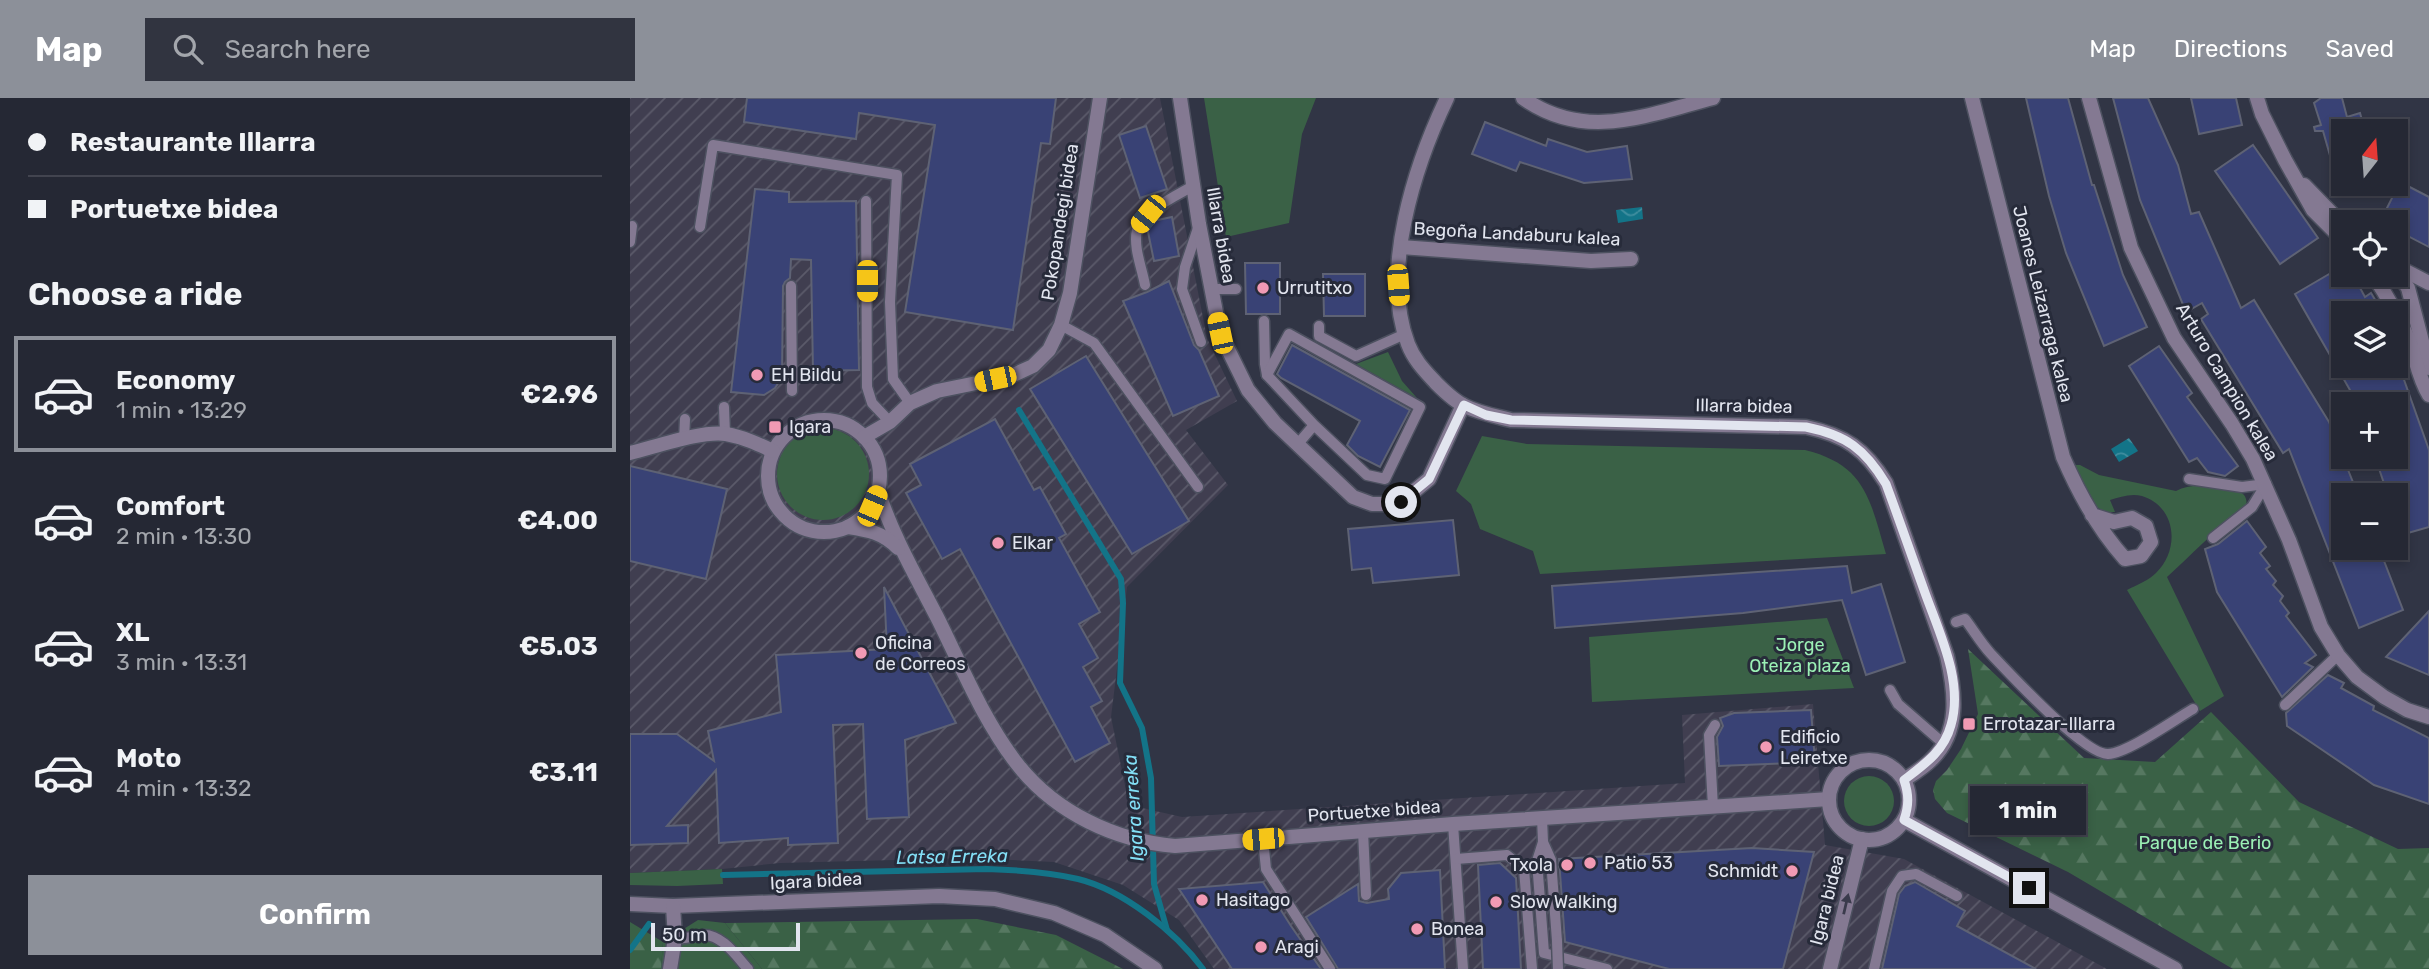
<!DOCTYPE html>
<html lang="en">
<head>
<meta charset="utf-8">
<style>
	:root { --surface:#252834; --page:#313440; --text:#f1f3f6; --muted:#a3a6ac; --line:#42444f; --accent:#8c9099 }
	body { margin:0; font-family:Rubik,sans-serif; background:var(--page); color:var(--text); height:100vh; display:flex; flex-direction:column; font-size:26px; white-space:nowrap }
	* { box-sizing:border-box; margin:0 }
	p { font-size:23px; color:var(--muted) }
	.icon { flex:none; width:38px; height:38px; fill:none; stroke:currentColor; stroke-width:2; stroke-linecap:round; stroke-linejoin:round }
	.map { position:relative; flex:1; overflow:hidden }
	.panel { display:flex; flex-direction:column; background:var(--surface); width:630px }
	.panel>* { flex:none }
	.banner { display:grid; align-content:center; height:154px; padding:0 28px; background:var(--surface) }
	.needle { width:46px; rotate:17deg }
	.controls { position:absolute; left:1701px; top:21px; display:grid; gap:14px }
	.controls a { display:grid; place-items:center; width:77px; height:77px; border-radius:0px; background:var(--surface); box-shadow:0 4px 10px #0003,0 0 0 2px var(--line); font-size:35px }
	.scale { position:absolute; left:21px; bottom:18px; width:149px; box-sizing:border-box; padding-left:7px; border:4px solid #e2e5ef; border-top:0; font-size:19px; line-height:24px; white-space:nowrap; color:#e2e5ef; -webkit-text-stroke:5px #272b3a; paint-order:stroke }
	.end { position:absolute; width:32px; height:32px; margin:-16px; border:9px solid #e2e5ef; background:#111; box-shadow:0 0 0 4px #111 }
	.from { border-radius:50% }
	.bubble { position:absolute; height:49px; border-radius:0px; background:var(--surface); box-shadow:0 4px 10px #0003,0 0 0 2px var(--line); font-size:23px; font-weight:700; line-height:49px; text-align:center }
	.car { position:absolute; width:21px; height:42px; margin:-21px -10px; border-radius:9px; box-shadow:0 0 5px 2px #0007; background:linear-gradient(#f5c518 24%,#345 0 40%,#f5c518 0 76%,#345 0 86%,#f5c518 0) }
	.banner b { display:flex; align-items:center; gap:24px; height:66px; font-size:26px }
	.banner b+b { border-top:2px solid var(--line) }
	.banner i { width:18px; height:18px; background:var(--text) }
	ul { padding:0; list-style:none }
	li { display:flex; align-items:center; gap:21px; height:116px; margin:0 14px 10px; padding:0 14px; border:4px solid transparent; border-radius:0px }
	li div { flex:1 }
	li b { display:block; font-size:26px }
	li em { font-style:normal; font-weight:700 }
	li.on { border-color:var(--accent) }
	li>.icon { width:63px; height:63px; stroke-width:1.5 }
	h2 { padding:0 28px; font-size:32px; line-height:84px }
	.button { display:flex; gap:14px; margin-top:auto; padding:14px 28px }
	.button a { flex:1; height:80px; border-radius:0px; background:var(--accent); color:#fff; font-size:28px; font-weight:700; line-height:80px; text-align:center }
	header { display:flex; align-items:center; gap:42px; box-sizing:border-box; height:98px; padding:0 35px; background:var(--accent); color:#fff }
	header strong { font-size:33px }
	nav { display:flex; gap:38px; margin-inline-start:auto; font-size:24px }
	.search { width:490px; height:63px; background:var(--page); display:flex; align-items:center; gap:18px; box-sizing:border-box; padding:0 24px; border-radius:0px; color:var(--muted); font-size:26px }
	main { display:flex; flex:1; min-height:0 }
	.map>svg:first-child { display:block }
	.industrial { fill:url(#industrial-furrows) }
	.green { fill:#3a6146 }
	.forest { fill:url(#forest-firs) }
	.water { fill:url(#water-waves) }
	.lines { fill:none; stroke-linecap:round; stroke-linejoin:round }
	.stream { stroke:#137488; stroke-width:6 }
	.building { fill:#394275; stroke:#5e6274; stroke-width:2 }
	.lane-casing { stroke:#4d5160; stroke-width:13 }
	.street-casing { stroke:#4d5160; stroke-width:17 }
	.lane { stroke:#847992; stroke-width:10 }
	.street { stroke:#847992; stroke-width:14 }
	.lane-bridge-casing { stroke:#4d5160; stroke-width:13; stroke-linecap:butt }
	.lane-bridge { stroke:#847992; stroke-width:10 }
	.oneway { fill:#3a3b4c }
	.route { stroke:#e2e5ef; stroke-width:9 }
	.poi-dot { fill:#f19ab4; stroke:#272b3a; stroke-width:2.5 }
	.labels { text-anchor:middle; stroke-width:6; stroke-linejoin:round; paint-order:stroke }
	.street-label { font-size:18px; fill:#e2e5ef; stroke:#272b3a }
	.poi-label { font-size:18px; fill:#e2e5ef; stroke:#272b3a; text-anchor:start }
	.park-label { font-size:18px; fill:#9bf0b5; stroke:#272b3a }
	.water-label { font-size:19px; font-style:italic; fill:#83dff6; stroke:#272b3a }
</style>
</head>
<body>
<header>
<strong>Map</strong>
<div class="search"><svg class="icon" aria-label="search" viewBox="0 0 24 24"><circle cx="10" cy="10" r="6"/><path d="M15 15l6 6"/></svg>Search here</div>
<nav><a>Map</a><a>Directions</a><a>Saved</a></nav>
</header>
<main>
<section class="panel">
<div class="banner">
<b><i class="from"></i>Restaurante Illarra</b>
<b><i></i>Portuetxe bidea</b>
</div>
<h2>Choose a ride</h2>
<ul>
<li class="on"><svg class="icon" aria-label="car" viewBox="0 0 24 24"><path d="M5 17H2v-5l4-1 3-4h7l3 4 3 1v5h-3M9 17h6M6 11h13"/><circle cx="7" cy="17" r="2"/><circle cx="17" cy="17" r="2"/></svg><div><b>Economy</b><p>1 min · 13:29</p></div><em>€2.96</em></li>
<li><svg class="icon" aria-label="car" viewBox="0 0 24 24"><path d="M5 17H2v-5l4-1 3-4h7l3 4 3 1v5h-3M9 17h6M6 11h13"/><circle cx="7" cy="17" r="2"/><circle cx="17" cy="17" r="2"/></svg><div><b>Comfort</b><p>2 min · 13:30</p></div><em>€4.00</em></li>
<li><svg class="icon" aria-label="car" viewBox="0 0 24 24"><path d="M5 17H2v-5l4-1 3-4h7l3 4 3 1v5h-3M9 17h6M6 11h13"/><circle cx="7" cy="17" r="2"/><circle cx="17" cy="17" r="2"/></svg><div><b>XL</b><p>3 min · 13:31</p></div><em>€5.03</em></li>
<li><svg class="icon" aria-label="car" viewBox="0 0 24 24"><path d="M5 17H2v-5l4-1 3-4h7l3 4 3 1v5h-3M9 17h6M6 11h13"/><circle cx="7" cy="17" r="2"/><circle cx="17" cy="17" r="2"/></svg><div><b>Moto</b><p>4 min · 13:32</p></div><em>€3.11</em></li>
</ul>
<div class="button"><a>Confirm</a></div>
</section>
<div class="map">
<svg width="1799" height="871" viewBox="0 0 1799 871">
	<defs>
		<pattern id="industrial-furrows" width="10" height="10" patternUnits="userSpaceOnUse" patternTransform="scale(1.75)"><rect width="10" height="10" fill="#403e50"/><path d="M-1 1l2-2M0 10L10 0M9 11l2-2" fill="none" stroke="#5b5a6a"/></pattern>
		<pattern id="forest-firs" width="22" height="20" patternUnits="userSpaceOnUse" patternTransform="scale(1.75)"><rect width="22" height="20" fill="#3a6146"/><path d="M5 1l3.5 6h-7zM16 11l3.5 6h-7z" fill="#567861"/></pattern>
		<pattern id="water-waves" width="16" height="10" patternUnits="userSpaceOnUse" patternTransform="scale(1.75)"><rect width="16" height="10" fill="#137488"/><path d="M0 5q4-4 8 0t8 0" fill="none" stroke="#408e9f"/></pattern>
	</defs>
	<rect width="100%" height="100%" fill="#313545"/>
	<path class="industrial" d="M0,0H530L577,240L607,303L556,332L598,387L497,489L481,619L499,707L552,719L1055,685L1052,617L1183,606L1195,747L1274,761L1477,871H584L549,822L493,787L424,764L340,760L150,765L92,771L0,775Z"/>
	<g class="green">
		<path d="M574,0H686L672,36L659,125L596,139Z"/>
		<path d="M758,254L772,283L787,300L726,266Z"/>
		<circle cx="193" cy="376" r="46"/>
		<path d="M852,338L897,346L1175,352C1236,367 1240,402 1256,456L910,476L903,453L850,431L841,406L826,393Z"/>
		<path d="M1444,367H1450L1469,377L1546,393C1561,385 1578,388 1593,391C1601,392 1614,392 1616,401C1618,408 1614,411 1609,414C1583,434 1561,457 1537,479L1594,598L1570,613L1497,492C1507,487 1519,482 1526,475C1550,452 1547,409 1512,398C1501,395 1490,399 1480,402L1485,414H1474L1467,409Z"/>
		<path d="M1197,520L1224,590L962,604L959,539Z"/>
		<circle cx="1239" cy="703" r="25"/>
		<path d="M92,771L93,786L47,788L0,787V775Z"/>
		<path d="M68,822L95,825L132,871H31L33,844Z"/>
	</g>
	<g class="forest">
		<path d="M1338,551L1454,660L1525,664L1581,614L1669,704L1768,751L1799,750V871H1603L1438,774L1317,715L1305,701L1303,692L1306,683L1317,672L1331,651L1348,616Z"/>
		<path d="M347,821L426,837L493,871H132L95,825Z"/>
		<path d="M0,824L33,844L31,871H0Z"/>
	</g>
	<g class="water">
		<path d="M1012,109L1013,121L988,125L986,112Z"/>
		<path d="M1499,340L1508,353L1489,364L1481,351Z"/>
	</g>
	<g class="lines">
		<g class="stream">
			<path d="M389,312L491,481L493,505L490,585L512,630L521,680L524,786L537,832"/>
			<path d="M93,777L357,771C387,772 419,774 448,781C493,792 546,834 573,871"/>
			<path d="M0,852L19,826"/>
		</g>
	</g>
	<g class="building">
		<path d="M117,0H426L420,46L411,45L383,232L275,214L305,27L229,15L226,41L114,24Z"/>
		<path d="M1396,0H1438L1462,87H1464L1493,177L1517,229L1474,248L1436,155L1419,98Z"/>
		<path d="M1483,0H1518L1548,67L1561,116L1569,114L1611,210L1624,202L1699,324L1728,397H1713V450H1749L1773,512L1729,530L1659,351L1653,355L1571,221L1578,216L1572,205L1556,214L1510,102Z"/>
		<path d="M1561,0H1606L1612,27L1569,36Z"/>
		<path d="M1691,0H1712L1717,19L1730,15L1735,33H1713V88L1709,89L1693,33H1685L1684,29L1691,27L1684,5Z"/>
		<path d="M855,24L916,48L918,41L957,54L997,48L1002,81L954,85L890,64L886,73L842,56Z"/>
		<path d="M516,28L537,91L510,100L489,37Z"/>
		<path d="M1623,47L1688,140L1650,166L1585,73Z"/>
		<path d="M1770,84L1799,99V149L1766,132V124H1750Z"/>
		<path d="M125,91L159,94V104L226,103L229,272L183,273L181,162L161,161L160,180L155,184L153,188L152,279L145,290L134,297L101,294Z"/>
		<path d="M542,119L549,158L524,163L517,129L523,123Z"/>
		<path d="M615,165H650V216H616Z"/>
		<path d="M1713,168V177H1723L1735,199L1741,195L1753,215H1713V268H1766L1768,265L1799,352V429L1771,437L1766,421V397H1758L1745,359H1766V306H1728L1665,196Z"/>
		<path d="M693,176H735V218H694Z"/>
		<path d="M539,183L564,247L569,252L589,298L543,318L493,203L517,194Z"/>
		<path d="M662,247L780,312L750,369L728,358L717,347L730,323L651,280L647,276Z"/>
		<path d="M1529,248L1562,295L1557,299L1608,368L1595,378L1578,374L1567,360L1559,364L1499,268Z"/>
		<path d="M456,258L559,423L502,456L400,291Z"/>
		<path d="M365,321L404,392L410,389L436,436L429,440L470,514L449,526L468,560L453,569L472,603L461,609L480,645L445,664L330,451L312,461L276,395L291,387L280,366Z"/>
		<path d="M0,368L97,391L76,481L0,463Z"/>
		<path d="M823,422L829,477L743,485L741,470L722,472L718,431Z"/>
		<path d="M1617,423L1636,449L1630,455L1640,468L1636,471L1646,483L1643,487L1653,498L1650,503L1659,515L1656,518L1686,557L1675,565L1683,569L1652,599L1587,494L1575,451L1588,446Z"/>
		<path d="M1217,468L1222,495L1251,486L1275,564L1236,577L1212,502L1113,515L925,530L922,488Z"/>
		<path d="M254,489L326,625L275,642L279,719L237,721L233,626L203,627L208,745L158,747V740L89,745L86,672L37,728L58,727V745L0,747V636H47L84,663L78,633L151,614L146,557L257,551Z"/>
		<path d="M1799,513V577L1756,559Z"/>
		<path d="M1698,577L1714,585L1711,590L1744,608L1743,612L1799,640V706L1744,687L1657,628L1656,615Z"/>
		<path d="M1181,612L1185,664L1089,668L1087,639L1093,628L1090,620L1104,615Z"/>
		<path d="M1122,750L1184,754L1153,871H1039L935,844L929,761Z"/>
		<path d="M870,765L886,780L891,871H853L848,767Z"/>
		<path d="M810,772L815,871H708L676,819L728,786L729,803L737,805L759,801L758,791L771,775Z"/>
		<path d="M633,784L661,828L691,871H602L549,791Z"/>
		<path d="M1285,784L1335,813L1327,828L1406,871H1252L1269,796L1275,788Z"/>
	</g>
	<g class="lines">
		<g class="lane-casing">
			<g id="lane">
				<path d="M236,103L237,289L242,305L260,324"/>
				<path d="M569,127L555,169L552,191L571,244"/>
				<path d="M70,129L83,47L267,77L260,204L263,281L280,305"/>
				<path d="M0,144L2,128"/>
				<path d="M515,187C512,170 503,149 507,132C511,114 548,97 563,88"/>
				<path d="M161,188L162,293"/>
				<path d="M581,191H606"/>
				<path d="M634,223L635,266L637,277"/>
				<path d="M431,227L464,245L568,389"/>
				<path d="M689,228V238L726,258L775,236"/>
				<path d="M94,309L95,336"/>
				<path d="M54,342L55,321"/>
				<path d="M667,347L684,327L637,277L659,236L790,309L755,381L737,377L684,327"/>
				<path d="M1559,381L1612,389L1636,386"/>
				<path d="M1583,440L1622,409L1636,386"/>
				<path d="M1326,524L1335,521C1344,533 1351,545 1361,556C1379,575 1455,657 1478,656C1498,655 1544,622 1563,611"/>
				<path d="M1260,592L1268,606L1314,646"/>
				<path d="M1655,607L1708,557"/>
				<path d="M1083,709L1079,637L1085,627"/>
				<path d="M912,720L913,744L907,763L914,855L977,871"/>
				<path d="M823,726L833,871"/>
				<path d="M733,733L736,797"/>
				<path d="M633,741L636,771L700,871"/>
				<path d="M913,744L921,762L927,843"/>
				<path d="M826,761L877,757L894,771L902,871"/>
				<path d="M45,840C60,842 61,837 73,837C92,836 107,859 118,871"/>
				<path d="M1244,871L1262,793L1272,778L1286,776L1327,798"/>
			</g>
		</g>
		<g class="street-casing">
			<g id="street">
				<path d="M550,0L569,126L590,235L618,292L645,325L723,399L742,406H760L771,404L799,381L833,307"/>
				<path d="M817,0C785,67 750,173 778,246C784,262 795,273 806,285C814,293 824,303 835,308C849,315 865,318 881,322L1176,329C1215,337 1235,351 1256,385L1317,558C1325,593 1331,634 1301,662C1293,670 1283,676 1274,682"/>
				<path d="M893,0C955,44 1017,17 1083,0"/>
				<path d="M1342,0L1433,359C1449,396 1468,431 1495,461L1511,458L1521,444L1516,428L1502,420L1484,424L1462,417"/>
				<path d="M1459,0L1501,150L1544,240L1602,326L1623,361L1659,442L1691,529L1708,557L1727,579L1754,599L1777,612L1799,619"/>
				<path d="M1627,0L1632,16L1655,62L1683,112L1713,142"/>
				<path d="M1674,87L1713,127"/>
				<path d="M771,149L961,163L1001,161"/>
				<path d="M1766,168L1799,185"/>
				<path d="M1766,173L1778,190L1799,270"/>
				<path d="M1743,177C1758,199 1770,221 1780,245C1786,262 1789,281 1799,297"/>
				<circle cx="194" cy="378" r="56"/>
				<path d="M234,339L260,324L280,305L307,293L381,278L403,268L419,252L431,227L440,195L470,0"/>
				<path d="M0,355C25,349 73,332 96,336C113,339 128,346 143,353"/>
				<path d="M248,393C263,439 287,480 309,523C333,572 355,625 388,667C426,715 486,743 545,748L823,726L1199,701"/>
				<path d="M218,429C239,432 253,435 268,450"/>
				<circle cx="1239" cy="702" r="40"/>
				<path d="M1274,722L1545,871"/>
				<path d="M0,806L43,808L309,798L365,801L424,815L475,837L525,871"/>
				<path d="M40,871L45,840L43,808"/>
				<path d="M1200,871L1232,741"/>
			</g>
		</g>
		<use href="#lane" class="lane"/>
		<use href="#street" class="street"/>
		<g class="lane-bridge-casing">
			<path id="lane-bridge" d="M927,843L928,871"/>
		</g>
		<use href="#lane-bridge" class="lane-bridge"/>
	</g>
	<defs><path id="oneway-solid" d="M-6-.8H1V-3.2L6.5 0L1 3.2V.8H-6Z" transform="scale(1.75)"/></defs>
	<use class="oneway" href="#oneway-solid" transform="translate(1216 806) rotate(-77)"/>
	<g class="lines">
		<path class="route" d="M771,404L799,381L834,307L856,317L881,322L1176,329C1216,337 1235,351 1256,386C1269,421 1281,456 1294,492C1308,532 1334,583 1321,627C1314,653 1295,666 1274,682C1279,697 1279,707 1274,722L1399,790"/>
	</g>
	<g class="poi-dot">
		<circle cx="633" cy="190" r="7"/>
		<circle cx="127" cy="277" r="7"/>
		<rect x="138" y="322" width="14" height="14" rx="3.5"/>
		<circle cx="368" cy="445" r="7"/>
		<circle cx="231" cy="555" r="7"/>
		<rect x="1332" y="619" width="14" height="14" rx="3.5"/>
		<circle cx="1136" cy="649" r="7"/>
		<circle cx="960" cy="765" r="7"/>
		<circle cx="937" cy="767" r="7"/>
		<circle cx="1162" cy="773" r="7"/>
		<circle cx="572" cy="802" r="7"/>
		<circle cx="866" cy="804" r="7"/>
		<circle cx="787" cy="831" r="7"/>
		<circle cx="631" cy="849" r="7"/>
	</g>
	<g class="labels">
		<g class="street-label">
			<text transform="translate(430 124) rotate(-81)" y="6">Pokopandegi bidea</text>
			<text transform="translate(887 136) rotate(3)" y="6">Begoña Landaburu kalea</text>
			<text transform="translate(591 137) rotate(80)" y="6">Illarra bidea</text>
			<text transform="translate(1413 206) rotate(76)" y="6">Joanes Leizarraga kalea</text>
			<text transform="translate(1597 284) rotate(59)" y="6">Arturo Campion kalea</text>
			<text transform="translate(1114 308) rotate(1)" y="6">Illarra bidea</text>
			<text transform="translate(744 713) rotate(-4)" y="6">Portuetxe bidea</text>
			<text transform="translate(186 783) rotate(-3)" y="6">Igara bidea</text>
			<text transform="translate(1197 802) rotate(-76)" y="6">Igara bidea</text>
		</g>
		<g class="poi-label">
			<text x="647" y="196">Urrutitxo</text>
			<text x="141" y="283">EH Bildu</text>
			<text x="159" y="335">Igara</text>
			<text x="382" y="451">Elkar</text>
			<text x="245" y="551">Oficina<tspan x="245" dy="21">de Correos</tspan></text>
			<text x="1353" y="632">Errotazar-Illarra</text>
			<text x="1150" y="645">Edificio<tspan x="1150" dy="21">Leiretxe</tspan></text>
			<text x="974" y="771">Patio 53</text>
			<text x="923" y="773" text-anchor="end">Txola</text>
			<text x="1148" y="779" text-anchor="end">Schmidt</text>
			<text x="586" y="808">Hasitago</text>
			<text x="880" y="810">Slow Walking</text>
			<text x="801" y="837">Bonea</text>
			<text x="645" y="855">Aragi</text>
		</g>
		<g class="park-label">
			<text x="1170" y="553">Jorge<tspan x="1170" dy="21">Oteiza plaza</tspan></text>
			<text x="1575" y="751">Parque de Berio</text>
		</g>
		<g class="water-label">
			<text transform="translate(503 710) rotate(-94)" y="7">Igara erreka</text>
			<text transform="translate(322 758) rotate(-1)" y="7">Latsa Erreka</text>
		</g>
	</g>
</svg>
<div class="controls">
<a><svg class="needle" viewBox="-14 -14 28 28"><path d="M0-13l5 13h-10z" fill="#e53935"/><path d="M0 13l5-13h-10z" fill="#a3a6ac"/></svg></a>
<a><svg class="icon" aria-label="locate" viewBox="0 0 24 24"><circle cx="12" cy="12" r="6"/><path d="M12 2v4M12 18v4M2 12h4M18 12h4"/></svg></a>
<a><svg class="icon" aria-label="layers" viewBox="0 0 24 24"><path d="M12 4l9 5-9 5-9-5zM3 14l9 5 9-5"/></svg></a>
<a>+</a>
<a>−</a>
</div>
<div class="scale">50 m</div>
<i class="end from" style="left:771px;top:404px"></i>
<i class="end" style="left:1399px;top:790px"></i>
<div class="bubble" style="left:1340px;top:688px;width:116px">1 min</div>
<i class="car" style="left:518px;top:116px;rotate:219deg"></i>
<i class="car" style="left:237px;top:183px;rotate:180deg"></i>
<i class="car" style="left:768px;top:187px;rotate:176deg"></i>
<i class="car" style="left:590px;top:235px;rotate:348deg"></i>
<i class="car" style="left:365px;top:281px;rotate:258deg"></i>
<i class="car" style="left:242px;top:408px;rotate:23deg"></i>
<i class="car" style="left:633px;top:741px;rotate:265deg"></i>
</div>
</main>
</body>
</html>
